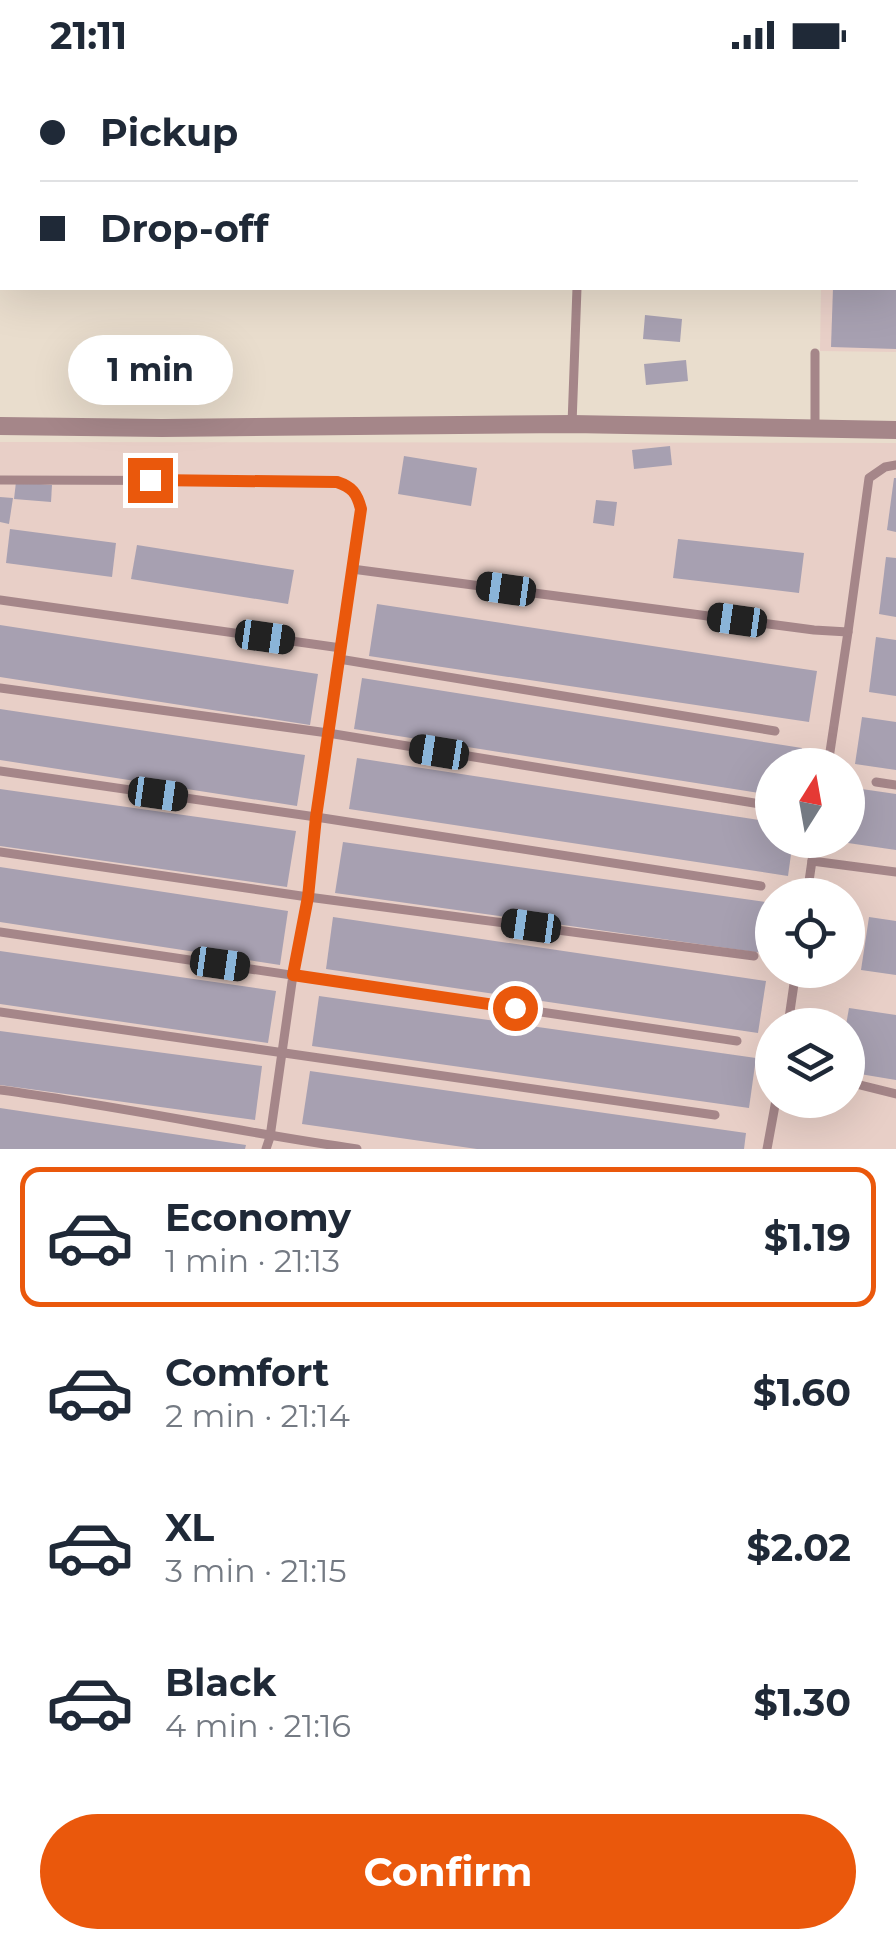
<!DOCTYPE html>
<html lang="en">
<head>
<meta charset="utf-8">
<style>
	:root { --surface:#fff; --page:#f2f2f3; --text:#1f2937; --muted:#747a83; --line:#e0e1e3; --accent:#ea580c }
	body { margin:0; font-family:Montserrat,sans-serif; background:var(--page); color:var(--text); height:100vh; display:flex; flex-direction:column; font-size:38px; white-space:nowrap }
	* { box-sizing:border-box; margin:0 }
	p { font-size:32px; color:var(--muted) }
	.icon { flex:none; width:55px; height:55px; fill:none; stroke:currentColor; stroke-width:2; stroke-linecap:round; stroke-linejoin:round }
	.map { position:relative; height:1079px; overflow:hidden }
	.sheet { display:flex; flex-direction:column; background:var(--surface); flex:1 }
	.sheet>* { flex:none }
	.banner { position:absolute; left:0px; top:0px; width:898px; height:220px; box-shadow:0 10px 40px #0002; display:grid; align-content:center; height:220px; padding:0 40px; background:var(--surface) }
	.needle { width:65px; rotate:11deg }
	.buttons { position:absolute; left:755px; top:678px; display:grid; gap:20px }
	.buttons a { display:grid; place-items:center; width:110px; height:110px; border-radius:50%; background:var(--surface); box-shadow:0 10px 40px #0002; font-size:50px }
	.end { position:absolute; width:45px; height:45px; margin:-22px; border:12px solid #ea580c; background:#fff; box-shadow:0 0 0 5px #fff }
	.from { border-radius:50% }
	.bubble { position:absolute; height:70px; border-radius:35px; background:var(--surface); box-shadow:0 10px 40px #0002; font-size:32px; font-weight:700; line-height:70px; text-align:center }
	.car { position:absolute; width:30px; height:60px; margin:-30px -15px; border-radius:12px; box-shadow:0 0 8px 2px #0007; background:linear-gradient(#222 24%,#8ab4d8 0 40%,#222 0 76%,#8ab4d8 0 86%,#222 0) }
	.banner b { display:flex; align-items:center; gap:35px; height:95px; font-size:38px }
	.banner b+b { border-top:2px solid var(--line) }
	.banner i { width:25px; height:25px; background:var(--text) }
	ul { padding:18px 0 0; list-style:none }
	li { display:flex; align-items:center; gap:30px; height:140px; margin:0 20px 15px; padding:0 20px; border:5px solid transparent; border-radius:20px }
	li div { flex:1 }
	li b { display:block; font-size:38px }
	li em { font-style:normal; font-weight:700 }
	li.selected { border-color:var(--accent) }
	li>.icon { width:90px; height:90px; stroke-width:1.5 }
	.button { display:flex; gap:20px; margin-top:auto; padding:20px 40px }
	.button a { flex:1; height:115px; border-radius:60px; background:var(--accent); color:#fff; font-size:40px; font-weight:700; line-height:115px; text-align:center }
	.status { display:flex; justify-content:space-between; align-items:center; height:70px; padding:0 50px; background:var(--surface); direction:ltr }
	.status svg { height:28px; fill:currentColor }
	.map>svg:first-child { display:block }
	.industrial { fill:#e8cfc7; fill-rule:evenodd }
	.building { fill:#a7a0b1 }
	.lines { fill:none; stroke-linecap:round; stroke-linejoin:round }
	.lane { stroke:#a58689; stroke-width:9 }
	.street { stroke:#a58689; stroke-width:18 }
	.route { stroke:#ea580c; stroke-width:12 }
</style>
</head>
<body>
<div class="status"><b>21:11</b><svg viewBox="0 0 49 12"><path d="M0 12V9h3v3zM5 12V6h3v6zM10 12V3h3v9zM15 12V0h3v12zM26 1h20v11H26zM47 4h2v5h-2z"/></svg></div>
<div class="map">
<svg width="896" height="1079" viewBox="0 0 896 1079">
	<rect width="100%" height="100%" fill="#e9ddcd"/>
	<g class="industrial">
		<path d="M820,0H896V282L820,281L821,218H895V2H820Z"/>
		<path d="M0,372L896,373V1079H0ZM772,695H848V770H772ZM772,825H848V900H772ZM772,955H848V1030H772Z"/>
	</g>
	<g class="building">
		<path d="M833,218H896V279L831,277Z"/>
		<path d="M645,245L682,249L680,272L643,269Z"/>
		<path d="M686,290L688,311L646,315L644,294Z"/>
		<path d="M670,376L672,395L634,399L632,380Z"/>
		<path d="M404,386L477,398L471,436L398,424Z"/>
		<path d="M894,408H896V462L887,460Z"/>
		<path d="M16,412L52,415L51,432L14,429Z"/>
		<path d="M0,427L13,428L9,454L0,452Z"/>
		<path d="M596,430L617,432L614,456L593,453Z"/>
		<path d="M10,459L116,473L112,507L6,493Z"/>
		<path d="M678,469L804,483L799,523L673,508Z"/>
		<path d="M137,475L294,500L288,534L131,509Z"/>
		<path d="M886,487L896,488V547L879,544Z"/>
		<path d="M377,534L817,601L809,652L369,586Z"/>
		<path d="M0,555L318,604L310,655L0,607Z"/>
		<path d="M876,567L896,570V626L869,622Z"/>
		<path d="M362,608L802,678L800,695H772V725L354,659Z"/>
		<path d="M0,639L305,685L297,736L0,690Z"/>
		<path d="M862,647L896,652V700L855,694Z"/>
		<path d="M357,688L772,752V770H793L788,806L349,739Z"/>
		<path d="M848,717L896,724V780L848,773Z"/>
		<path d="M0,719L296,761L287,817L0,776Z"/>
		<path d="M343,772L772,833L770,884L335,823Z"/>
		<path d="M0,797L288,841L280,895L0,852Z"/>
		<path d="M333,847L766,911L758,963L326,899Z"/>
		<path d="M869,847L896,851V905L861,900Z"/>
		<path d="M0,881L276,921L268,973L0,934Z"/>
		<path d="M319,926L756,988L749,1038L312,976Z"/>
		<path d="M849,938L896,945V1010L848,1002L846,955Z"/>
		<path d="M0,961L262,996L255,1050L0,1015Z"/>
		<path d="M310,1001L746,1063L744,1079H477L302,1054Z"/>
		<path d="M0,1038L246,1075L245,1079H0Z"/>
	</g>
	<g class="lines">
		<g class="lane">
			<path d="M895,128H896"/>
			<path d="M895,188H896"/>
			<path d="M572,354L577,218"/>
			<path d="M815,359V283"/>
			<path d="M0,410L337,411C352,417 357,423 361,439L316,747L308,827L293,905L270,1067L266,1079"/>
			<path d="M352,499L814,560L848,562L828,695"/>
			<path d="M0,530L341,578"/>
			<path d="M848,562L869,408L885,397L896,395"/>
			<path d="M339,589L775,661"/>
			<path d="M0,618L328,663L772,736"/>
			<path d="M0,701L316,747L761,816"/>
			<path d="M876,712L896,715"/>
			<path d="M0,782L308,827L754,886"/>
			<path d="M812,791L896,802"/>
			<path d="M807,825L815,770"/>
			<path d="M0,862L737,971"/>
			<path d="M0,942L715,1045"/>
			<path d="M788,955L796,900"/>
			<path d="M848,1012L896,1024"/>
			<path d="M0,1020C120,1036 238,1062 357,1079"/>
			<path d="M767,1079L776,1030"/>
		</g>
		<path class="street" d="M0,356L162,358L572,354L896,360"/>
	</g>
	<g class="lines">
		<path class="route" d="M150,410L337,412C352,417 357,423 361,439L316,747L308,827L293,905L515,938"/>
	</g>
</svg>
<div class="buttons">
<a><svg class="needle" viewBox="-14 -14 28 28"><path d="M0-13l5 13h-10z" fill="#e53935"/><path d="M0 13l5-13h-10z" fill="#747a83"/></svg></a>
<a><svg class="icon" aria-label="locate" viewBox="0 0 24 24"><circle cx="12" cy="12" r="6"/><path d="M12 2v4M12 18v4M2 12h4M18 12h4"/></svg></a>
<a><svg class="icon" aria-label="layers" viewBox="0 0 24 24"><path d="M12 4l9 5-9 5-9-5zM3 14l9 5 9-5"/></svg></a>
</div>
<i class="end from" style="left:515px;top:938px"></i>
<i class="end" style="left:150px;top:410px"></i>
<div class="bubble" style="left:68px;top:265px;width:165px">1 min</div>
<i class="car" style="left:506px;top:519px;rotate:278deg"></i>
<i class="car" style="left:737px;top:550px;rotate:278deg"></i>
<i class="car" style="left:265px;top:567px;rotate:98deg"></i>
<i class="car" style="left:439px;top:682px;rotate:279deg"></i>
<i class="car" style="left:158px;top:724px;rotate:98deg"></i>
<i class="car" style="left:531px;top:856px;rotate:278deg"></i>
<i class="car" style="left:220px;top:894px;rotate:98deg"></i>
<div class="banner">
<b><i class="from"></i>Pickup</b>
<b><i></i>Drop-off</b>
</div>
</div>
<section class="sheet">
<ul>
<li class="selected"><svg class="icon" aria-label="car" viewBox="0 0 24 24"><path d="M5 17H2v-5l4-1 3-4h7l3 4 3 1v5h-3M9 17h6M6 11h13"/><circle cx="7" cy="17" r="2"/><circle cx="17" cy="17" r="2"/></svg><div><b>Economy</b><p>1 min · 21:13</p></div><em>$1.19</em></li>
<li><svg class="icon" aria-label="car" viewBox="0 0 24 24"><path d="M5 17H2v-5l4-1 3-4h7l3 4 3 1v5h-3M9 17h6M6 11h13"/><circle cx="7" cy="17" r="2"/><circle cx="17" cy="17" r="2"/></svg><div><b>Comfort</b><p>2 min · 21:14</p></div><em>$1.60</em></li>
<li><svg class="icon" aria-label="car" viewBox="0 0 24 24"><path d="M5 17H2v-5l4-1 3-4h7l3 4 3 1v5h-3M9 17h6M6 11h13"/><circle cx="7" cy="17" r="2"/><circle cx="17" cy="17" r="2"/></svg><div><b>XL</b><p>3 min · 21:15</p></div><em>$2.02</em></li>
<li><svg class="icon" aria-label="car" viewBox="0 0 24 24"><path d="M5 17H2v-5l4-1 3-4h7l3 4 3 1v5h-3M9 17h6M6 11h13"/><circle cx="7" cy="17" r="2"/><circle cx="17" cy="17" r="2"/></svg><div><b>Black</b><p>4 min · 21:16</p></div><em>$1.30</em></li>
</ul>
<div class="button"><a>Confirm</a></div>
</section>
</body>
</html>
